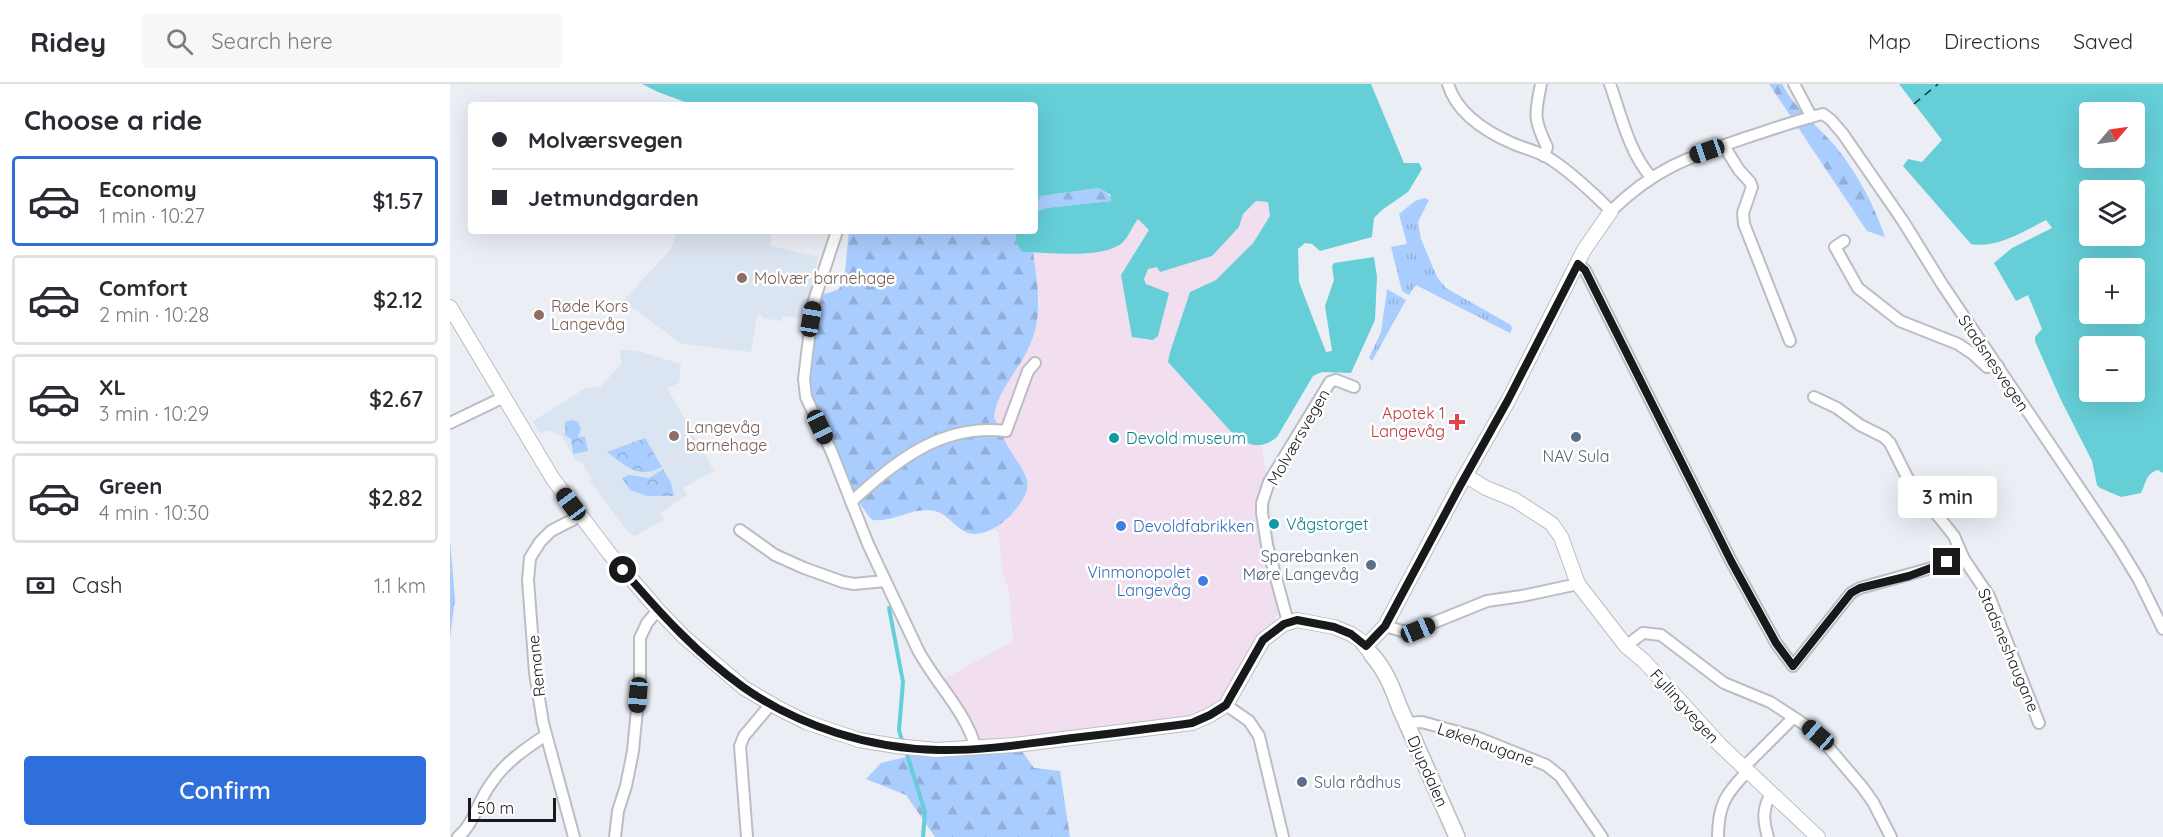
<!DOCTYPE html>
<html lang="en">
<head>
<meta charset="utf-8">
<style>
	:root { --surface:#fff; --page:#f7f7f7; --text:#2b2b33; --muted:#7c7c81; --line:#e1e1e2; --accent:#2f6fdc }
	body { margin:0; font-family:Quicksand,sans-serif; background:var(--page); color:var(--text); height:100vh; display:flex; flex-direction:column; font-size:22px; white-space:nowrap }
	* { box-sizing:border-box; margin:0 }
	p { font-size:20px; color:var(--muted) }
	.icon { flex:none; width:33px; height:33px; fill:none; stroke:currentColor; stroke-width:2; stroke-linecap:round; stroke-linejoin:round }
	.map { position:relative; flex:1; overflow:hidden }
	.details { display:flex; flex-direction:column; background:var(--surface); width:450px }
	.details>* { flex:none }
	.guide { position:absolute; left:18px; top:18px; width:570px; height:132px; border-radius:6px; box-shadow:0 6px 24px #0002; display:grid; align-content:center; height:132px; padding:0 24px; background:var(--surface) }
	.needle { width:39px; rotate:61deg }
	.controls { position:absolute; left:1629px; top:18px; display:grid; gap:12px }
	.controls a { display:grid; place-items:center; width:66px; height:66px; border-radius:6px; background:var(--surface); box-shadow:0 6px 24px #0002; font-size:30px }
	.scale { position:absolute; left:18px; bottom:15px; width:88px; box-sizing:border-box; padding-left:6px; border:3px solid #18191b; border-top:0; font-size:16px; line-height:21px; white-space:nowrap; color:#18191b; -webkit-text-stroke:4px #fff; paint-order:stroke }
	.end { position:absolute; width:27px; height:27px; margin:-14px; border:8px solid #18191b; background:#fff; box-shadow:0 0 0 3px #fff }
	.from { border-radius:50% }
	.bubble { position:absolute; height:42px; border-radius:6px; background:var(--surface); box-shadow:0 6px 24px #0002; font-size:20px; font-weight:600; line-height:42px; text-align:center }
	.car { position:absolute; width:18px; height:36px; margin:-18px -9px; border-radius:8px; box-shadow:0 0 4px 2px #0007; background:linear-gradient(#222 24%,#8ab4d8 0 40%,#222 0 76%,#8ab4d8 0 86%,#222 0) }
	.guide b { display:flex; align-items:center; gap:21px; height:57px; font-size:22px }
	.guide b+b { border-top:2px solid var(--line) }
	.guide i { width:15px; height:15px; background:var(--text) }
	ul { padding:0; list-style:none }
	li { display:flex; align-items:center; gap:18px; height:90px; margin:0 12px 9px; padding:0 12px; border:3px solid var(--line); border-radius:6px }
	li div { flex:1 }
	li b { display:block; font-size:22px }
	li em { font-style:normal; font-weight:600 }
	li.selected { border-color:var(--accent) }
	li>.icon { width:54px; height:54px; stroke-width:1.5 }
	h2 { padding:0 24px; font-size:27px; line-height:72px }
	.pay { display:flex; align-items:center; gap:15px; height:66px; padding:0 24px; font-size:22px }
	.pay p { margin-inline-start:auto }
	.primary-button { display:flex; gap:12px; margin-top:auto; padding:12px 24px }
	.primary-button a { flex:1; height:69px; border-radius:6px; background:var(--accent); color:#fff; font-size:24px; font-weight:600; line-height:69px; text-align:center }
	header { display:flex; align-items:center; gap:36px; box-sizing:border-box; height:84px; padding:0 30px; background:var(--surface); border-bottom:2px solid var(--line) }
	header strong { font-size:28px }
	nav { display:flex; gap:33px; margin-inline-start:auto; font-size:21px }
	.search { width:420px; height:54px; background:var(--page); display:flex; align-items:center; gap:15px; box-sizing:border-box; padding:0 21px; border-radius:6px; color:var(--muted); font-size:22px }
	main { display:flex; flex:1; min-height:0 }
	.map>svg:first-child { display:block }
	.industrial { fill:#f1deee }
	.built { fill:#dbe4f1 }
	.grass { fill:url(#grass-tufts) }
	.forest { fill:url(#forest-firs) }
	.park { fill:url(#park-crowns) }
	.water { fill:#65ced7; fill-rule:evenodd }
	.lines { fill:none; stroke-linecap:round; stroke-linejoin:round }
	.stream { stroke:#65ced7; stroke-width:4 }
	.ferry { stroke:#073b3f; stroke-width:1.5; stroke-dasharray:8 6; stroke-linecap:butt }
	.street-casing { stroke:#babec4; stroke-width:14 }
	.secondary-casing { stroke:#babec4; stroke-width:16 }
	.primary-casing { stroke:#babec4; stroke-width:18 }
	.street { stroke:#fff; stroke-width:10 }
	.secondary { stroke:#fff; stroke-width:14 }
	.primary { stroke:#fff; stroke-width:15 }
	.route { stroke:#18191b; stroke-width:8 }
	.education-dot { fill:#8d6e63; stroke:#fff; stroke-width:2 }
	.health-dot { fill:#e0444e; stroke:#fff; stroke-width:2 }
	.service-dot { fill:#5c6f8a; stroke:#fff; stroke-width:2 }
	.culture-dot { fill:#0f9aa8; stroke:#fff; stroke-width:2 }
	.shop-dot { fill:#3f7fe0; stroke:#fff; stroke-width:2 }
	.labels { text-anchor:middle; stroke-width:5; stroke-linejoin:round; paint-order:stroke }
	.education-label { font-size:16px; fill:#785e54; stroke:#fff; text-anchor:start }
	.street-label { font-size:16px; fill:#18191b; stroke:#fff }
	.health-label { font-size:16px; fill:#be3a42; stroke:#fff; text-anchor:end }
	.culture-label { font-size:16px; fill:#0d838f; stroke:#fff; text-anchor:start }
	.service-label { font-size:16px; fill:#4e5e75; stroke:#fff }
	.shop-label { font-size:16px; fill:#366cbe; stroke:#fff; text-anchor:start }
</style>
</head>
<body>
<header>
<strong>Ridey</strong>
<div class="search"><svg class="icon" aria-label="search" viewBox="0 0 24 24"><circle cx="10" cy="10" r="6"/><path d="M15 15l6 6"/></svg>Search here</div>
<nav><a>Map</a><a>Directions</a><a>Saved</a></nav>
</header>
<main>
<section class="details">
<h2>Choose a ride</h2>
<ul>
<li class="selected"><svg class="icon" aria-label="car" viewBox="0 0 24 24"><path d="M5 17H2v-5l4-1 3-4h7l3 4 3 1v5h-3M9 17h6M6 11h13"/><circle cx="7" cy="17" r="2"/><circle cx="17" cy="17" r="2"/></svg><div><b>Economy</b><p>1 min · 10:27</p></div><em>$1.57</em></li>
<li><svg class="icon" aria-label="car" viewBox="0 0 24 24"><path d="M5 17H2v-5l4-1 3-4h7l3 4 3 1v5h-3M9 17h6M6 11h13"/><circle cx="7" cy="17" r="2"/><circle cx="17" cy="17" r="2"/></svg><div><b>Comfort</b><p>2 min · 10:28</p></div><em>$2.12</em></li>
<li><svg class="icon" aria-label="car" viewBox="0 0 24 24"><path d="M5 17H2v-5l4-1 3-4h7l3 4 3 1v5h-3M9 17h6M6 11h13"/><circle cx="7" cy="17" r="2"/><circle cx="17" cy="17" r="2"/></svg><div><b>XL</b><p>3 min · 10:29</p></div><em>$2.67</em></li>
<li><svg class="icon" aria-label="car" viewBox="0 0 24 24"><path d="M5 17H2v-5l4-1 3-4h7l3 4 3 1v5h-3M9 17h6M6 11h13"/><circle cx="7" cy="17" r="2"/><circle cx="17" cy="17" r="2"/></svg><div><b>Green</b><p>4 min · 10:30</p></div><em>$2.82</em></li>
</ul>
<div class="pay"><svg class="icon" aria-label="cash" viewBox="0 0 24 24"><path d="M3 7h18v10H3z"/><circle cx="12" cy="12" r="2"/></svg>Cash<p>1.1 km</p></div>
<div class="primary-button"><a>Confirm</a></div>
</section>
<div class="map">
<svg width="1713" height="753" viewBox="0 0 1713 753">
	<defs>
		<pattern id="grass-tufts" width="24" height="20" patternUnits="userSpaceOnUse" patternTransform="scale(1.5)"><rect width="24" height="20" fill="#aacdff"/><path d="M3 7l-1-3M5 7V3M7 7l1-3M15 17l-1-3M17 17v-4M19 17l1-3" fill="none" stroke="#92afda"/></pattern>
		<pattern id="forest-firs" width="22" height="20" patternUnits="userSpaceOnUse" patternTransform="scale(1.5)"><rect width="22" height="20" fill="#aacdff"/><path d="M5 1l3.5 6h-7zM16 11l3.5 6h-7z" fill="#92afda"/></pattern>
		<pattern id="park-crowns" width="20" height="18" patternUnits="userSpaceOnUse" patternTransform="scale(1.5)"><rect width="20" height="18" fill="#aacdff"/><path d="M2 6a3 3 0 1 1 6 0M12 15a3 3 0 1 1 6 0" fill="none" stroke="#92afda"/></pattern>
	</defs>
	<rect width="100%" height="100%" fill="#ebeff5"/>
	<path class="industrial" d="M807,117L818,118L820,132L803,159L766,196L740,208L720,268L718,278L784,351L806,362H812L833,520L778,621L738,641L527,662L490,597L563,557L559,508L552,486L549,450L544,445L558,434L577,393L557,362L544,333L549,314L558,298L590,221L583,168L642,169L673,158L688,134L700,146L671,191L698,202L694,195L698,185L707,183L789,143L793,130Z"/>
	<g class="built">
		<path d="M228,147H321V162L368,173L356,235L333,232L332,237L312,234V231H307L301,268L232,260L173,217L220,166Z"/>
		<path d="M170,265L188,267L231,280L229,299L217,304L264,387L233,404L237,411L210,429L214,436L185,452L178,448L140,397L142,395L131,378L125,375L112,353L101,347L88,348L83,337L136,304L150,303L171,281Z"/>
	</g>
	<g class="grass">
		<path d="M975,114L979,116L968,138L971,155L987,193L996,204L1061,241L1062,245L1060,249L966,201L959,211L952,207L941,163L957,160L949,130L965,117Z"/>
		<path d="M937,205L956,216L922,277L919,274L931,248Z"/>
	</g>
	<g class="forest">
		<path d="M1319,0H1332C1345,25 1368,42 1386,63C1408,90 1424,121 1435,153L1417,147Z"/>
		<path d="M648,104L661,112V117L596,124L585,128V113Z"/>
		<path d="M399,147H566V158L572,167L583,168C588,203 594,235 577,267C566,289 547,308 544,333C548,342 552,352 557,361C576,393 590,399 560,432C551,441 537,450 524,450C507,449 501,431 485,427C464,422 443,439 423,436C414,434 358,325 357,312C355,302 357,291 357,281C357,259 357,238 357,217L359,208C369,211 379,210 389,205L395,187Z"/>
		<path d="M0,455L5,515L0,554Z"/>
		<path d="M567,660L584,684L610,687L620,753H485L456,711L416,695L431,679L497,663Z"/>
	</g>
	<g class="park">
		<path d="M122,336L128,338L131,345L128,353H135L138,367L123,370L121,355L115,351V338Z"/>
		<path d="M195,354L212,383C188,396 176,382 157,368Z"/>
		<path d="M213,385L221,399L224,412H197L180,406L172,394L179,391L199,394Z"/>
	</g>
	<g class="water">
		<path d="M192,0H921L954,79H969L972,85L958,108L932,126L924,134L922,153L870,167L862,160L855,159L848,165L849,198L876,268L882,267L875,222L884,196L882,182L884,179L924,173L927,193L925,236L901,289L872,288L863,292L827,353C812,366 798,362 784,351L718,278L720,268L740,208L766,196L803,159L820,132L818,118L806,117L793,130L789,143L762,172L710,188L707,183L698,185L694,195L696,200L719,209L708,252L703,256L682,253L671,191L699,146L688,135C683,141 679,152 673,158C654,176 597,168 572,168L566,158V147H585V128L596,124L661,117V111L648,104L585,113V21H243L208,8Z"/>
		<path d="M1449,0H1713V389L1708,386C1695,390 1696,400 1691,409L1671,413L1650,404L1647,401L1642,377L1610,314L1585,257V253L1592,245L1578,211L1566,217L1544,179L1562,164L1602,144L1596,136C1575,147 1545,165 1521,160L1453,82L1458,75L1472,78L1492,56ZM1640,28H1684V74H1640ZM1684,106V152H1640V106ZM1640,184H1684V230H1640ZM1640,262H1684V308H1640Z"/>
	</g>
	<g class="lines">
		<g class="stream">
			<path d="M439,524L453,598L449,646L453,660"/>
			<path d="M456,667L475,728L473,753"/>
		</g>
		<path class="ferry" d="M1464,20L1488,0"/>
		<g class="street-casing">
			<g id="street">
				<path d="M998,0C1007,30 1036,48 1064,60C1076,65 1091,68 1102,76C1120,88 1146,112 1161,127C1206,83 1240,73 1298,53C1323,45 1348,36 1373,30L1381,36L1393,50L1453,137L1492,200L1669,463L1689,496L1713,545"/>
				<path d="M1091,0C1085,30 1083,34 1097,63L1094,72"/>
				<path d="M1160,0C1171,31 1179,68 1201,93"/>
				<path d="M1344,0L1361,32"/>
				<path d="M1274,62L1289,86L1300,98L1302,103L1293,129L1294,140L1340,257"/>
				<path d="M387,147L363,220L354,295L356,313L382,369L418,460L468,566C486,600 516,627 526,665"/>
				<path d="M1394,157L1385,163L1408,204L1450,237L1508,260L1523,270L1537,283L1548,282"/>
				<path d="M1128,180L1135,186L1281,477L1326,559L1343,582L1401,509L1410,504L1514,475"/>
				<path d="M1364,313L1387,324L1410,341L1434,353L1440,359L1457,393L1504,452L1514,475L1539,512L1589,639"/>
				<path d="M0,339L54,313"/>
				<path d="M401,418C445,378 491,339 556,347L578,287L585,279"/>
				<path d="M290,446L325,471L354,484L393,498L404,500L435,497"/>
				<path d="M838,538L817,461L812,429V419L819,398L880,298L886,296L904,303"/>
				<path d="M935,542L952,547H963L1037,517L1072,512L1128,500"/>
				<path d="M1176,562L1193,549L1211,551L1274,599L1320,618L1357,642L1368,651L1413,704L1423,718L1441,753"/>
				<path d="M776,621L799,637L809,652L833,753"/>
				<path d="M957,639L972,638L1026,653L1096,681L1110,692L1152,753"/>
				<path d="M1294,683L1343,634"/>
				<path d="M8,753C24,740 28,717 40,701C54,679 75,665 96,651"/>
				<path d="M124,753L93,639L85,589L78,496L80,474L90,458L101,447L130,432"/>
				<path d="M165,753L168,727L176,702L183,667L190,594V554L197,539L208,526"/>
				<path d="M297,753L290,662L294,652L321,620"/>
				<path d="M1268,753C1268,721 1276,709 1298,687"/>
				<path d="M1318,753C1313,737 1312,723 1322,709"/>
			</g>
		</g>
		<g class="secondary-casing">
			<g id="secondary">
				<path d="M0,223L103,395L159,469L208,526L234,553L294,604L330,625L356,638L409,656L446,662L486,666L565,661L742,639L760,631L776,621L813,556L834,540L847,536L884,543L901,550L911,557L922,571"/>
				<path d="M1016,392L1036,404L1065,416L1102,440L1111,453L1128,500L1176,562L1194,577L1270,661L1368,753"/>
				<path d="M916,562L935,542L1010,401L1058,317L1134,166L1161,127"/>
			</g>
		</g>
		<g class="primary-casing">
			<path id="primary" d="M922,571C936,587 942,603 949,622L1007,753"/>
		</g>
		<use href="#street" class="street"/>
		<use href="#secondary" class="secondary"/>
		<use href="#primary" class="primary"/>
	</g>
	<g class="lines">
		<path class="route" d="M173,486C209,528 247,570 293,603C348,642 421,665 489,666C531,667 574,660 615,655C657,650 700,645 742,639L760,631L776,621L813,556L834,540L847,536L884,543L901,550L916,562L935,542L1010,402L1058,316L1128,180L1135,186L1143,202L1281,477L1326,559L1343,582L1401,509L1410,504L1459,492L1497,478"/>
	</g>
	<g class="education-dot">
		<circle cx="292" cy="194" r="6"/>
		<circle cx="89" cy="231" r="6"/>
		<circle cx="224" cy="352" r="6"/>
	</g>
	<path class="health-dot" d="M1004 329h6v6h6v6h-6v6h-6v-6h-6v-6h6z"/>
	<g class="service-dot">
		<circle cx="1126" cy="353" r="6"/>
		<circle cx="921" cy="481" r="6"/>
		<circle cx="852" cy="698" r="6"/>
	</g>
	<g class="culture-dot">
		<circle cx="664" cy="354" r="6"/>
		<circle cx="824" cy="440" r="6"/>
	</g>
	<g class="shop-dot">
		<circle cx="671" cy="442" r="6"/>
		<circle cx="753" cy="497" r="6"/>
	</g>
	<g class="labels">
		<g class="education-label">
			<text x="304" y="200">Molvær barnehage</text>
			<text x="101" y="228">Røde Kors<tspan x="101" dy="18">Langevåg</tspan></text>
			<text x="236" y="349">Langevåg<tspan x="236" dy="18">barnehage</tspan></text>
		</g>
		<g class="street-label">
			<text transform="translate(1544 279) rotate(56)" y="6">Stadsnesvegen</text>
			<text transform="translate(848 353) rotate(-60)" y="6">Molværsvegen</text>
			<text transform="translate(1559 566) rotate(67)" y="6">Stadsneshaugane</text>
			<text transform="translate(86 582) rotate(-96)" y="6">Remane</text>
			<text transform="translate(1235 622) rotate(48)" y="6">Fyllingvegen</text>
			<text transform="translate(1036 660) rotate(19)" y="6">Løkehaugane</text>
			<text transform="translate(978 687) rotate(66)" y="6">Djupdalen</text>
		</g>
		<g class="health-label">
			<text x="995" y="335">Apotek 1<tspan x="995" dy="18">Langevåg</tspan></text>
		</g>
		<g class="culture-label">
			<text x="676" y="360">Devold museum</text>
			<text x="836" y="446">Vågstorget</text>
		</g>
		<g class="service-label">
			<text x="1126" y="378">NAV Sula</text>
			<text x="909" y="478" text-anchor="end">Sparebanken<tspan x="909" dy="18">Møre Langevåg</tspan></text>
			<text x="864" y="704" text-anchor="start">Sula rådhus</text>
		</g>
		<g class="shop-label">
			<text x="683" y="448">Devoldfabrikken</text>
			<text x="741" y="494" text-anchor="end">Vinmonopolet<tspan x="741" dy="18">Langevåg</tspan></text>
		</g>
	</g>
</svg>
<div class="controls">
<a><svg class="needle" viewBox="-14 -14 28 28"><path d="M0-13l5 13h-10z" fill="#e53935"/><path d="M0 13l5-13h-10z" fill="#7c7c81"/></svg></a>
<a><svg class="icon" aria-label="layers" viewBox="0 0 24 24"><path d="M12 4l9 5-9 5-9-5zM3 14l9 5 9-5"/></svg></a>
<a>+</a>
<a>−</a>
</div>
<div class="scale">50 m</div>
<i class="end from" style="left:173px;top:486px"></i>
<i class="end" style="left:1497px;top:478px"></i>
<div class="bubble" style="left:1448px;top:392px;width:99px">3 min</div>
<i class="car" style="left:1257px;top:67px;rotate:251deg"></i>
<i class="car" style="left:361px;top:235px;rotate:9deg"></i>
<i class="car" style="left:370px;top:343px;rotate:155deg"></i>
<i class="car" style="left:121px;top:420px;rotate:323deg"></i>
<i class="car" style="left:968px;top:546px;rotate:67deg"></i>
<i class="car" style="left:188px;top:611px;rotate:185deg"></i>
<i class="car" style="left:1368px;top:651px;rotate:311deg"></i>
<div class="guide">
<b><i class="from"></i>Molværsvegen</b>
<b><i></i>Jetmundgarden</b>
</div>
</div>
</main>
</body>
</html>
